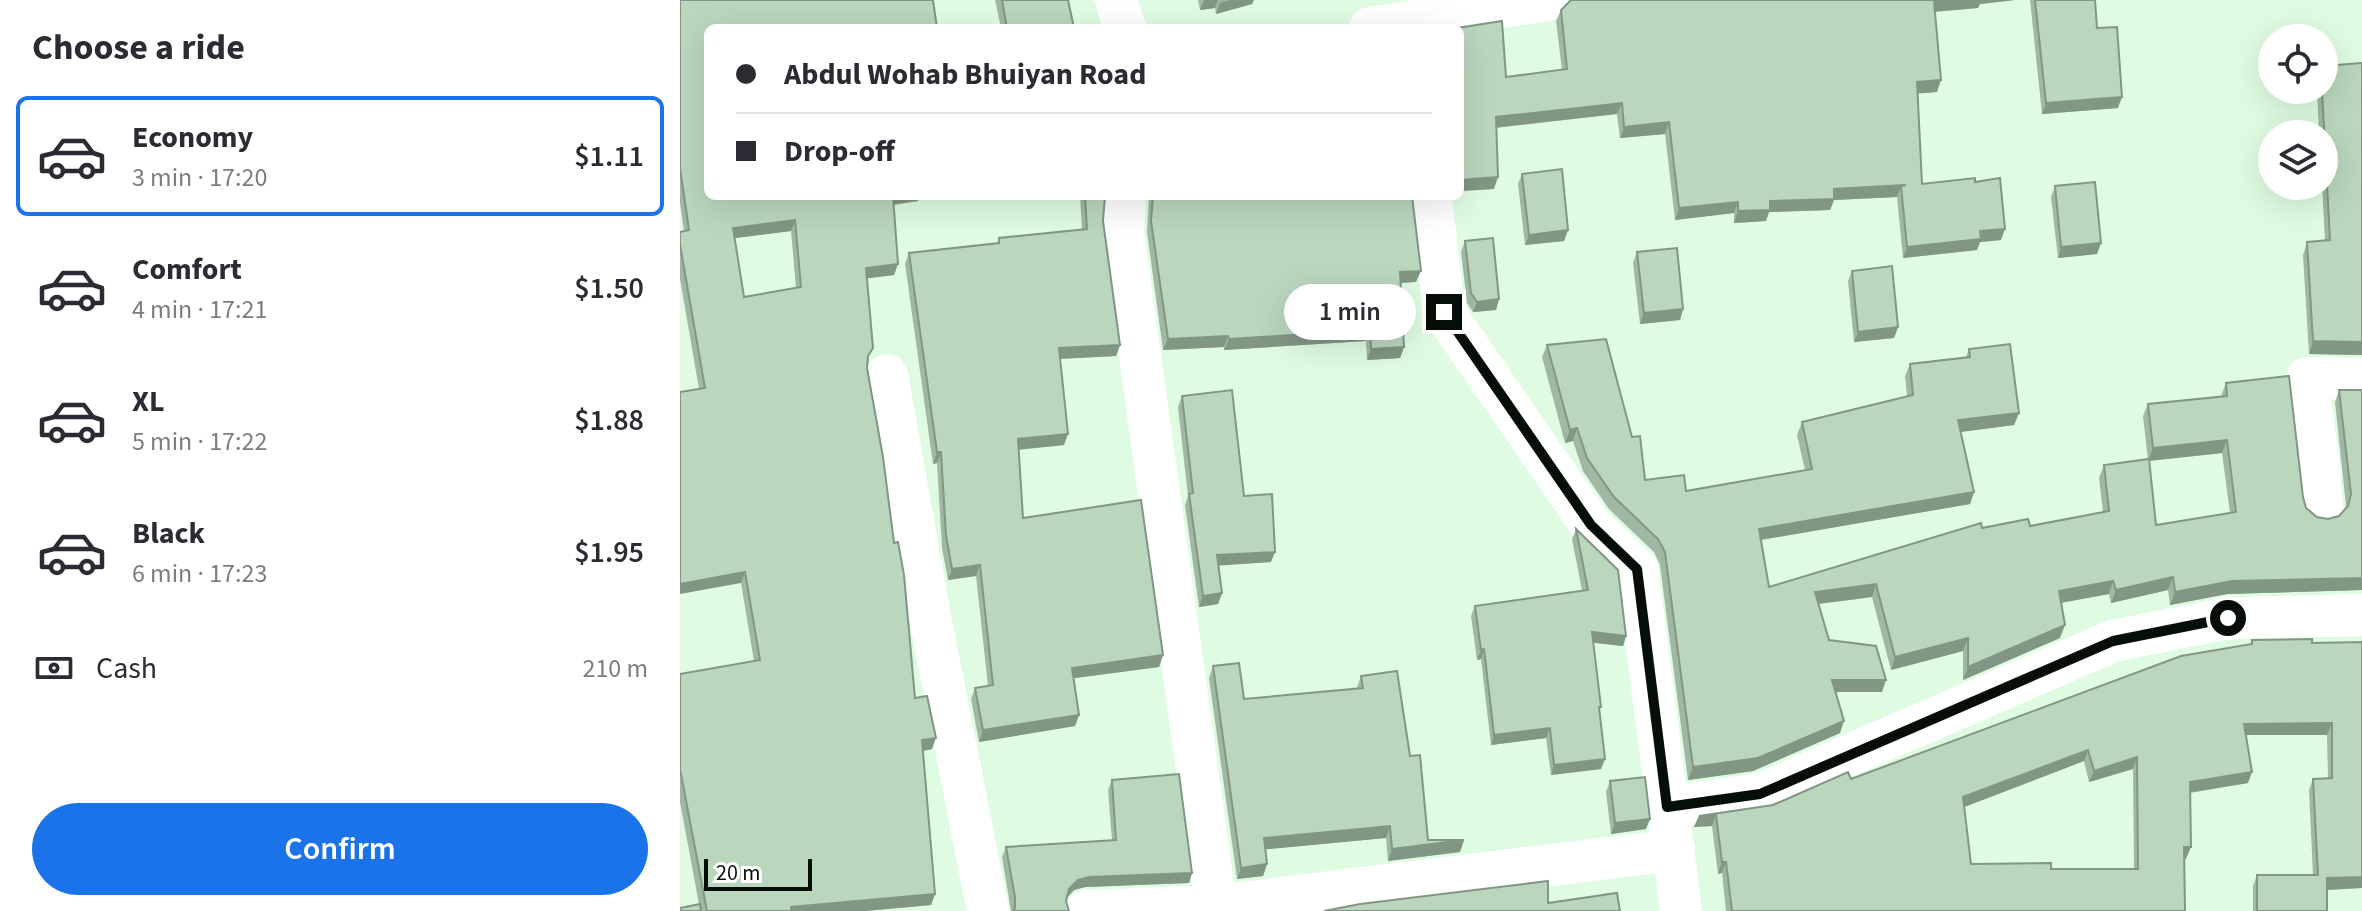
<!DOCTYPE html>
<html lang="en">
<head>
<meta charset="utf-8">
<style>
	:root { --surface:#fff; --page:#f7f7f7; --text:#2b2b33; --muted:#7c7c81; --line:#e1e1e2; --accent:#1a73e8 }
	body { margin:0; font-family:"Source Sans 3",sans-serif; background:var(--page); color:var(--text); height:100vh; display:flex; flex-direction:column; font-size:30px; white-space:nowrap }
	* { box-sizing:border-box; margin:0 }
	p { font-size:26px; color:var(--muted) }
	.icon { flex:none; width:44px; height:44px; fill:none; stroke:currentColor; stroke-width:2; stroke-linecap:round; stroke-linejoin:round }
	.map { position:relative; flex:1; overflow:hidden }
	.panel { display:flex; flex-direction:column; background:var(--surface); width:680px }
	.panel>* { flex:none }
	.hud { position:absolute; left:24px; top:24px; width:760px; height:176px; border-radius:12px; box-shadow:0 8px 32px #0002; display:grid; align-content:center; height:176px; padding:0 32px; background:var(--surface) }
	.fabs { position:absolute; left:1578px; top:24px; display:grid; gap:16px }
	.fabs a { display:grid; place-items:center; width:80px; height:80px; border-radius:50%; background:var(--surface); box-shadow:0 8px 32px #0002; font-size:40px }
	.scale { position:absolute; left:24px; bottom:20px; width:108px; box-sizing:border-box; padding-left:8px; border:4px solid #060f07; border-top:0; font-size:22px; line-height:28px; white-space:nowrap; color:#060f07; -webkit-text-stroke:6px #fff; paint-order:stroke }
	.end { position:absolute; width:36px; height:36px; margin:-18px; border:10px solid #060f07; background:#fff; box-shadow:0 0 0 4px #fff }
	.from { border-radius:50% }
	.bubble { position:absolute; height:56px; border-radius:28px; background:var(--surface); box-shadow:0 8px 32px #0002; font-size:26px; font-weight:600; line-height:56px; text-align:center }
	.hud b { display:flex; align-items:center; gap:28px; height:76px; font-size:30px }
	.hud b+b { border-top:2px solid var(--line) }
	.hud i { width:20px; height:20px; background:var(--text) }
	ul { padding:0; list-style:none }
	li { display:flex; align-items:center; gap:24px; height:120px; margin:0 16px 12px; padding:0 16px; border:4px solid transparent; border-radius:12px }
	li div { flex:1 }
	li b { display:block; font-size:30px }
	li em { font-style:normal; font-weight:600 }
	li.selected { border-color:var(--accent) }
	li>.icon { width:72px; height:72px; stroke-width:1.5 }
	h2 { padding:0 32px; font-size:36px; line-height:96px }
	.pay { display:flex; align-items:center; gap:20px; height:88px; padding:0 32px; font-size:30px }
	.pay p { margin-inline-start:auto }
	.cta { display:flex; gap:16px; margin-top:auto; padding:16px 32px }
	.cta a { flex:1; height:92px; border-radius:48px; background:var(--accent); color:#fff; font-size:32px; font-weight:600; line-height:92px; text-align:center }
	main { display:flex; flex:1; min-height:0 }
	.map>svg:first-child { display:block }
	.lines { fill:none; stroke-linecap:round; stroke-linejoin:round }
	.street { stroke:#fff; stroke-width:42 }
	.wall { fill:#a0b8a3; fill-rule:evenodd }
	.shaded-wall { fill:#829684 }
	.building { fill:#bad6bd; stroke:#829684; stroke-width:2; fill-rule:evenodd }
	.route { stroke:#060f07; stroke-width:10 }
</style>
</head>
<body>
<main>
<section class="panel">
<h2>Choose a ride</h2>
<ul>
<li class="selected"><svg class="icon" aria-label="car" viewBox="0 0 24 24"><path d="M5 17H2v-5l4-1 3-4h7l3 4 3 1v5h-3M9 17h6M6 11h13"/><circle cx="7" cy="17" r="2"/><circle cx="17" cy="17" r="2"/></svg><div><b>Economy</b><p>3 min · 17:20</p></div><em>$1.11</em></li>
<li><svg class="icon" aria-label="car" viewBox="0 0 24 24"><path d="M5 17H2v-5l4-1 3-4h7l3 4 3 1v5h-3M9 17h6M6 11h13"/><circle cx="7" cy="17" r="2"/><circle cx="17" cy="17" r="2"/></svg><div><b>Comfort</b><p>4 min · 17:21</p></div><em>$1.50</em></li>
<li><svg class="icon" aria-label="car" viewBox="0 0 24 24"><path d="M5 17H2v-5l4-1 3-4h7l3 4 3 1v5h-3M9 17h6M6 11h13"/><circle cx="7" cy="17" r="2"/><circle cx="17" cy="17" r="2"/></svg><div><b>XL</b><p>5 min · 17:22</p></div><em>$1.88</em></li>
<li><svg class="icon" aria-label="car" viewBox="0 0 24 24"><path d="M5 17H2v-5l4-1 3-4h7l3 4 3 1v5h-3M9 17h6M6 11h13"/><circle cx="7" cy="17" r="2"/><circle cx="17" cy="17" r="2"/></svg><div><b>Black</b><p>6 min · 17:23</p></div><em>$1.95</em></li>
</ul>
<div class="pay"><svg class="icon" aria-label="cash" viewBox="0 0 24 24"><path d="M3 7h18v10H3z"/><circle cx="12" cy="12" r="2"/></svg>Cash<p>210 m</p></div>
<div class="cta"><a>Confirm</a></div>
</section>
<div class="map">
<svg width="1682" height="911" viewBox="0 0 1682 911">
	<rect width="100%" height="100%" fill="#dffce2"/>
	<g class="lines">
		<g class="street">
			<path d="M436,0L445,28"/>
			<path d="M690,28L867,0"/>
			<path d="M445,196L443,233L536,906"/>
			<path d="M751,196L764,312L911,525L957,569L1001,911"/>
			<path d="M207,375L250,617L308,911"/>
			<path d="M1642,508L1639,466L1627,378L1682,379"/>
			<path d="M987,807L1080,794L1433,641L1548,618L1682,615"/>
			<path d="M406,911L536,906L994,850"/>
		</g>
	</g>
	<g class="wall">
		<path d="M0,0L28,28V196L238,201L214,205L218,264L214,275L187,278L189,360L187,368L214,543L235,698L252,749L243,751L255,894L251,905L185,911H0L19,904L0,802V674L74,661L61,583L19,389L0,279V232L4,231L0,203ZM111,231L116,288L64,297L54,238Z"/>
		<path d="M315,0H385L394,28H321Z"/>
		<path d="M518,0H574L572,4L536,14L535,8L520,10Z"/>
		<path d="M890,0H1335L1300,4L1298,8L1255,12L1257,92L1238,93L1242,184L1295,182L1321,240L1300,242L1297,250L1223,258L1217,197L1154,200L1150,210L1089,212L1086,221L1054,223V213L995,220L985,134L940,138L937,114L816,128L814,189L780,191L826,77L882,70L876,21L881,10Z"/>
		<path d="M1350,0H1415L1417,28L1438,108L1362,114Z"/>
		<path d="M1682,63V355L1629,354L1623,255L1627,242L1645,241L1642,186H1644V134H1639L1637,90H1644Z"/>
		<path d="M842,174L888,230L884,241L845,245L838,184Z"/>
		<path d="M1375,186L1417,254L1378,258L1371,197Z"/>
		<path d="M400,196H425L423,221L440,345L436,356L380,359L384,445L338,450L343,518L483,655L479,667L394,678L399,715L395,726L299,742L291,699L295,688L308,686L296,576L268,580L262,548L257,463L253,464L225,264L229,253L317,243L319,238L402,230Z"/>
		<path d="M469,196H732L736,282L720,283L724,347L720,358L687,360L686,341L544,350V347L483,350L467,232Z"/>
		<path d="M785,241L819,299L816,310L793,312L787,303L781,252Z"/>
		<path d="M957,252L1003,309L1000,320L960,324L953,263Z"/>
		<path d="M1172,271L1218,327L1214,338L1174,342L1168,281Z"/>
		<path d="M867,345L952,437L965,480L1006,491L1125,470L1117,435L1122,422L1227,396L1225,376L1230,364L1286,357L1289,349L1339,413L1334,425L1280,432L1294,492L1290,504L1081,540L1089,587L1302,528L1350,526L1423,512L1419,478L1424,465L1468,460L1463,416L1468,404L1541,396L1546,383L1623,497L1626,508L1637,517L1648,519L1659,516L1665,509L1666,506L1655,402L1659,390H1682V590L1547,594L1490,605L1488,590L1431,603L1429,594L1381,603L1380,638L1283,680V651L1211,670L1192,597L1138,604L1149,640L1202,692H1156L1160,733L1073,771L1008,780L980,565L974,552L929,509L903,471L893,441L885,443L862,357ZM1542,453L1550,513L1476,525L1469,461Z"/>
		<path d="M502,396L564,496L591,562L538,565L542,593L538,604L519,607L505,505L508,496L498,407Z"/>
		<path d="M896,529L946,636L943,646L914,643L920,712L921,769L871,775L866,738L811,745L801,659L797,660L791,616L795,606L902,590L892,539Z"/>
		<path d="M1572,640L1632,643L1682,642V888L1647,890V911H1573V886L1577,875H1633L1629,790L1633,779L1648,778L1647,735H1566L1568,783L1510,793L1506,859H1504L1505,911H1046L1042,873L1038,874L1032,826L1014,827L1019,816L1093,805L1570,644ZM1404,761L1409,782L1453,769L1454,869H1371L1291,864L1284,807Z"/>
		<path d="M533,666L564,699L677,688L681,676L730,756L748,840H784L780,852L708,861L706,838L585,849L587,864L583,876L557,879L529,678Z"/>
		<path d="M432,780L512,873L509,883L405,887L394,890L387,898L386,901L389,911H331L322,857L326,847L432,840L428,790Z"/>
		<path d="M930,781L966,829L931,834L926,792Z"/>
	</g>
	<g class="shaded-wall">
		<path d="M524,0H538L535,8L520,10Z"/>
		<path d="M550,0H574L572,4L536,14L540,3Z"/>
		<path d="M1267,0H1335L1300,4L1298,8L1250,12L1254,1Z"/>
		<path d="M1261,80L1257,92L1233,94L1237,82Z"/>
		<path d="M1442,97L1438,108L1362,114L1366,103Z"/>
		<path d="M942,103L937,114L811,128L816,117Z"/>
		<path d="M989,122L985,134L940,138L944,127Z"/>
		<path d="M818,177L814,189L780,191V180Z"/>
		<path d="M1221,186L1217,197L1154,200L1150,210L1089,212L1086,221L1054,223L1058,211L1090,201L1154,189Z"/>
		<path d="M212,196H240L238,201L209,205Z"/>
		<path d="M1058,202L1054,213L995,220L999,208Z"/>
		<path d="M115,220L111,231L48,239L53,228Z"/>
		<path d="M1325,229L1321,240L1300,242L1297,250L1223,258L1227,247L1300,231Z"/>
		<path d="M888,230L884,241L845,245L849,235Z"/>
		<path d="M1421,243L1417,254L1378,258L1381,247Z"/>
		<path d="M218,264L214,275L182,279L186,268Z"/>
		<path d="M741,271L736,282L715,283L720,272Z"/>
		<path d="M819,299L816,310L793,312L797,302Z"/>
		<path d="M1003,309L1000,320L960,324L964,313Z"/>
		<path d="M1218,327L1214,338L1174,342L1178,332Z"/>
		<path d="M690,330L686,341L544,350L549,339Z"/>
		<path d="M548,336L544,347L483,350L488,339Z"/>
		<path d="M1633,341L1682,342V355L1629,354Z"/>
		<path d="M440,345L436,356L375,359L379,348Z"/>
		<path d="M724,347L720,358L687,360L691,349Z"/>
		<path d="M1339,413L1334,425L1273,433L1278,420Z"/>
		<path d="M897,428L893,441L885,443L890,430Z"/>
		<path d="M388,434L384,445L333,450L338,439Z"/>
		<path d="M1547,440L1542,453L1468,461L1473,448Z"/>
		<path d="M257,452H261L257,463L253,464Z"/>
		<path d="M1294,492L1290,504L1074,541L1079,529Z"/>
		<path d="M595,552L591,562L533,566L537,555Z"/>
		<path d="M300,565L296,576L268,580L272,569Z"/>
		<path d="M65,572L61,583L0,594V584Z"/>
		<path d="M1493,577L1488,590L1431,603L1436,590Z"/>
		<path d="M1682,578V590L1547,594L1490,605L1495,592L1552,581Z"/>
		<path d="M1433,581L1429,594L1374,604L1379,591Z"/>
		<path d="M1196,584L1192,597L1130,605L1135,592Z"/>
		<path d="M542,593L538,604L519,607L523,596Z"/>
		<path d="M1385,625L1380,638L1283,680L1288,667Z"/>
		<path d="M912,632L946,636L943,646L909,642Z"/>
		<path d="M1288,638L1283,651L1211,670L1215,657Z"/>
		<path d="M804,649L801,659L797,660L801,650Z"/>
		<path d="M483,655L479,667L388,679L392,668Z"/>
		<path d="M1152,680H1206L1202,692H1148Z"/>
		<path d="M399,715L395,726L299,742L303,730Z"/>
		<path d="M1164,721L1160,733L1073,771L1008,780L1013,767Z"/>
		<path d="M1652,723L1647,735H1560L1564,724Z"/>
		<path d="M870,728L866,738L811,745L814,735Z"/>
		<path d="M256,738L252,749L238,752L242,740Z"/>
		<path d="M1408,750L1404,761L1279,809L1283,797Z"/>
		<path d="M1457,757L1453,769L1409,782L1414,771Z"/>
		<path d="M925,759L921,769L871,775L874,765Z"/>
		<path d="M1572,772L1568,783L1506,793L1510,782Z"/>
		<path d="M1036,815L1032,826L1014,827L1019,816Z"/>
		<path d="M970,819L966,829L931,834L935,823Z"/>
		<path d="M710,826L706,838L579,850L584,838Z"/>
		<path d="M784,840L780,852L708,861L712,849Z"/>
		<path d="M1504,847H1511L1506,859H1500Z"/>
		<path d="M1042,862H1046L1042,873L1038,874Z"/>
		<path d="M587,864L583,876L557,879L561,868Z"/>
		<path d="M512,873L509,883L405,887L394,890L385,899L389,889L398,880L409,877Z"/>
		<path d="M1682,877V888L1643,890L1647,878Z"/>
		<path d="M255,894L251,905L185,911H109L111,907Z"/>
	</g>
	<g class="building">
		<path d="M0,0H253L257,28H28V196H213L218,264L186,268L193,348L188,356L187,368L203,457L214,543L218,542L224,575L235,698L247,696L256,738L242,740L255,894L111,907V911H27L0,769V674L80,660L65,572L0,584V392L25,388L0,245V232L9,230L0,168ZM115,220L121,287L64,297L53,228Z"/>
		<path d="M322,0H388L394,28H327Z"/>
		<path d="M891,0H1267L1254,1L1261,80L1237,82L1242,184L1295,178V182L1320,178L1325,229L1300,231L1301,239L1227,247L1221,186L1226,185L1154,189V199L1090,201V210L1058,211V202L999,208L989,122L944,127L942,103L816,117L818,177L780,180V28H777L822,21L826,77L887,69L881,10Z"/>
		<path d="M1355,0H1415L1417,28L1437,27L1442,97L1366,103Z"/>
		<path d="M672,25L674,28H653Z"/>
		<path d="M1682,63V342L1633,341L1627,242L1650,240L1642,90H1644V66Z"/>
		<path d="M882,169L888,230L849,235L842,174Z"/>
		<path d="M1415,182L1421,243L1381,247L1375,186Z"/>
		<path d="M405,196H425L423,221L440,345L379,348L388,434L338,439L343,518L461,500L483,655L392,668L399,715L303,730L295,688L313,685L300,565L272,569L266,536L261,452H257L229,253L319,243V238L407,229Z"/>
		<path d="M473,196H732L741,271L720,272L724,347L691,349L690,330L549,339L548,336L488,339L471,221Z"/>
		<path d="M813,238L819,299L797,302L791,293L785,241Z"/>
		<path d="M997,248L1003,309L964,313L957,252Z"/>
		<path d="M1212,266L1218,327L1178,332L1172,271Z"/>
		<path d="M926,339L952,437L960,436L965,480L1004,475L1006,491L1132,469L1122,422L1233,395L1230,364L1290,357L1289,349L1330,344L1339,413L1278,420L1294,492L1079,529L1089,587L1301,523L1302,528L1348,519L1350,526L1429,511L1424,465L1469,459L1476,525L1556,512L1547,440L1473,448L1468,404L1547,396L1546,383L1609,376L1623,497L1626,508L1637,517L1648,519L1659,516L1668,506L1671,494L1659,390H1682V578L1552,581L1495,592L1493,577L1436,590L1433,581L1379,591L1385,625L1288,667V638L1215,657L1196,584L1135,592L1149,640L1196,646L1206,680H1152L1164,721L1078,758L1013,767L985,552L978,539L934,497L907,458L897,428L890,430L867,345Z"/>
		<path d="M552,390L564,496L592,494L595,552L537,555L542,593L523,596L509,494L513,493L502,396Z"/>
		<path d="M896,529L938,570L946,636L912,632L921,707H919L925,759L874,765L870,728L814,735L804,649L801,650L795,606L908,590Z"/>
		<path d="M1632,639V643L1682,642V877L1647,878V911H1577V875H1638L1633,779L1652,778V723L1564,724L1572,772L1510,782L1511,847H1504L1505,911H1052L1046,862H1042L1036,815L1019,816L1093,805L1168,772L1171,779L1501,656L1572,644V640ZM1408,750L1414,771L1457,757L1458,869H1371V863L1291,864L1283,797Z"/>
		<path d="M559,663L564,699L683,688L681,676L717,671L730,756L740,755L748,840H784L712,849L710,826L584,838L587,864L561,868L533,666Z"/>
		<path d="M499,774L512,873L409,877L398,880L389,889L386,901L389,911H333L335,908V897L326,847L436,840L432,780Z"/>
		<path d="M965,777L970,819L935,823L930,781Z"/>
		<path d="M868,881V903L937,893L940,911H644L680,904Z"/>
		<path d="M20,904L21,911H0V908Z"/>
	</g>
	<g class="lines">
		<path class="route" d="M764,312L911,525L957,569L987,807L1080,794L1433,641L1548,618"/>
	</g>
</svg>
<div class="fabs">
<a><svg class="icon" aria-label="locate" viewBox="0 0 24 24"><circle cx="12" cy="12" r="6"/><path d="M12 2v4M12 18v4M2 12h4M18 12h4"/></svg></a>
<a><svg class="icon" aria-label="layers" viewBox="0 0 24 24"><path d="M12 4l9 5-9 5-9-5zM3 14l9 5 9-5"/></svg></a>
</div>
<div class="scale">20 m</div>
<i class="end from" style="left:1548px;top:618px"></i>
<i class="end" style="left:764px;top:312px"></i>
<div class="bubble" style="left:604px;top:284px;width:132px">1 min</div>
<div class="hud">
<b><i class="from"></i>Abdul Wohab Bhuiyan Road</b>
<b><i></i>Drop-off</b>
</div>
</div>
</main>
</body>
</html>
